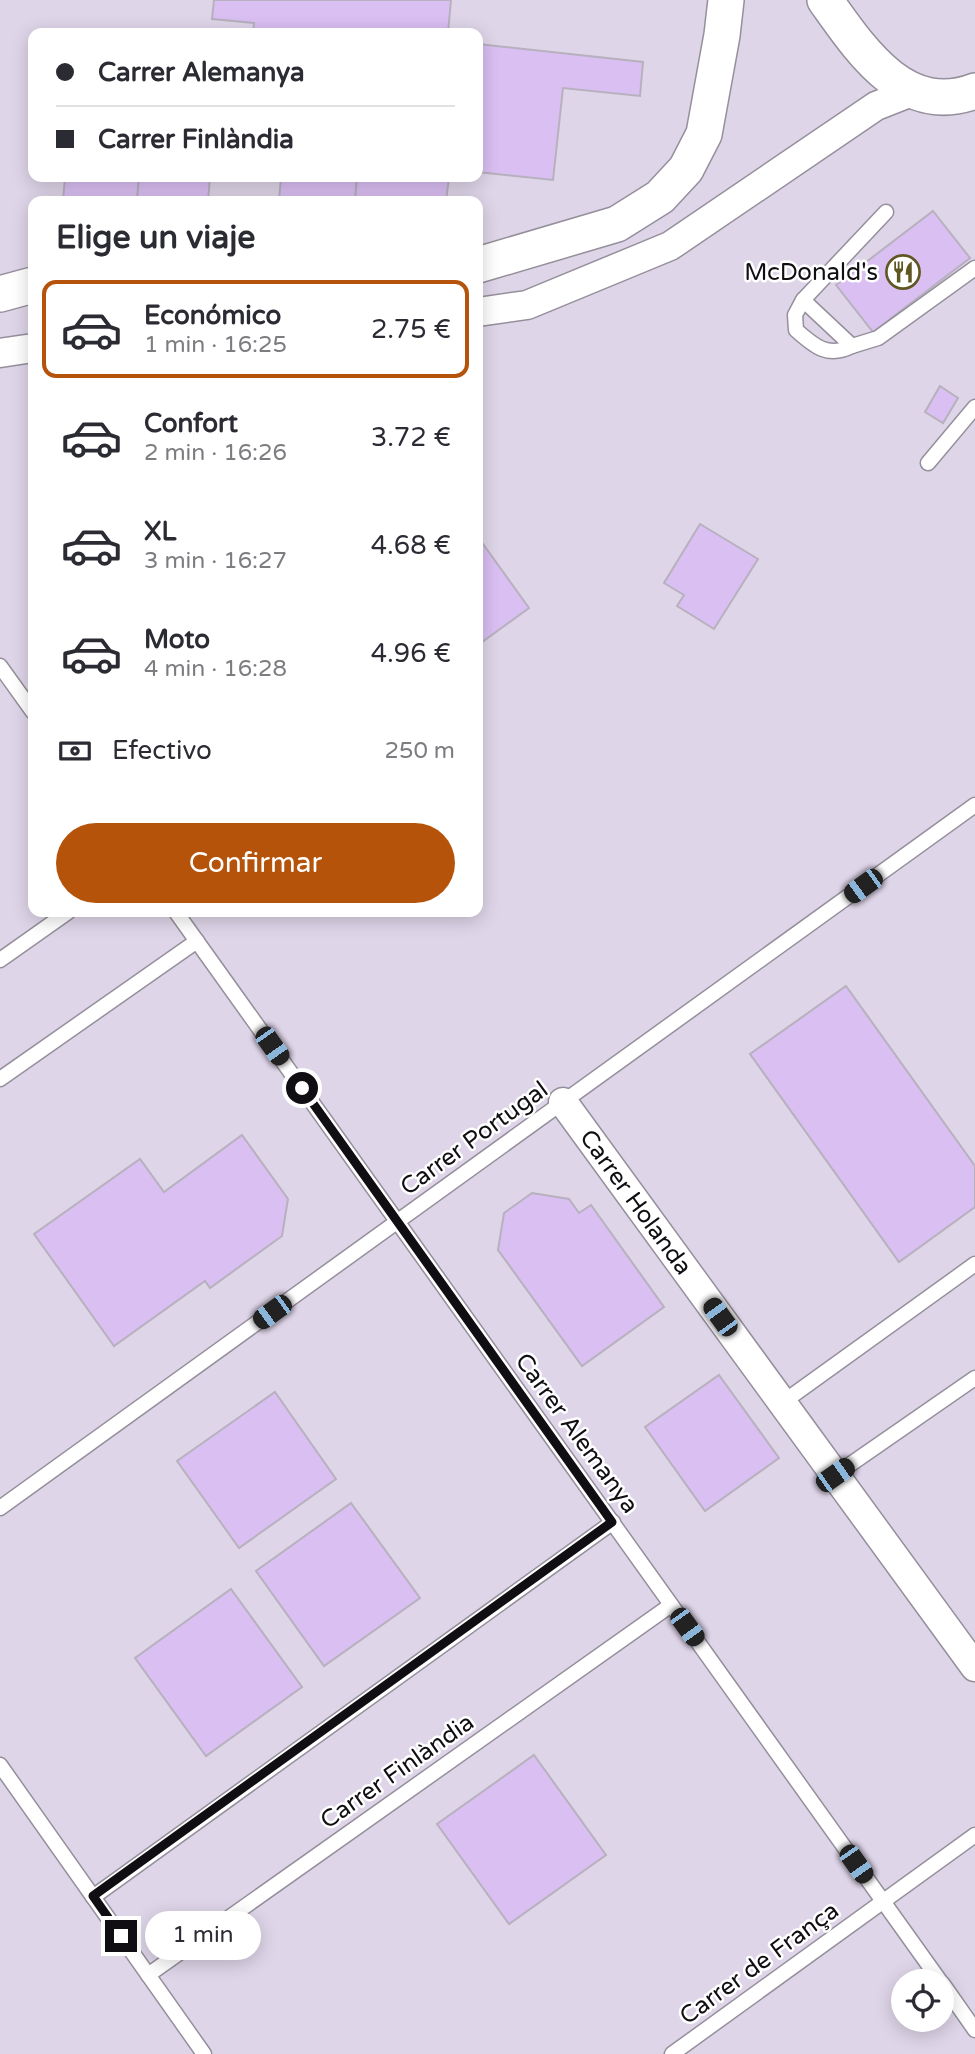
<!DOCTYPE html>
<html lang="es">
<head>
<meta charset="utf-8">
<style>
	:root { --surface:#fff; --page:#f7f7f7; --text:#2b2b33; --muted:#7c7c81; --line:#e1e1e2; --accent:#b45309 }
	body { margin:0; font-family:"Varela Round",sans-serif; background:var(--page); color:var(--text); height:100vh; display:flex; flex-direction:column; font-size:26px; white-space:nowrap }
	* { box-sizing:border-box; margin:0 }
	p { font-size:23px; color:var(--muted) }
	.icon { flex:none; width:38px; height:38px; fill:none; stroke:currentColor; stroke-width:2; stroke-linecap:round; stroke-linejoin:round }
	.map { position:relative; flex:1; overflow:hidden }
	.sheet { position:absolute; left:28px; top:196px; width:455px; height:721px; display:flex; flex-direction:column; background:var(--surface); border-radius:14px; box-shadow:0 4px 18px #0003 }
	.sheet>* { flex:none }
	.top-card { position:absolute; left:28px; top:28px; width:455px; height:154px; border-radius:14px; box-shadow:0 4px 18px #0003; display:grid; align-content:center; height:154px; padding:0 28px; background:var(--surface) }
	.tools { position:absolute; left:891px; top:1969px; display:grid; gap:14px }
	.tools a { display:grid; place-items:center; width:63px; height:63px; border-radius:50%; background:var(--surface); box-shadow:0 4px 18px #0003; font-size:35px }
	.end { position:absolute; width:32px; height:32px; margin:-16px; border:9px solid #100e12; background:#fff; box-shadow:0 0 0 4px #fff }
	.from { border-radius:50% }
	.bubble { position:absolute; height:49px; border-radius:24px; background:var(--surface); box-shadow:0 4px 18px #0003; font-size:23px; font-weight:600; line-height:49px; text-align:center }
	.car { position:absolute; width:21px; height:42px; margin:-21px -10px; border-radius:9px; box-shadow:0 0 5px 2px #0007; background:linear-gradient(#222 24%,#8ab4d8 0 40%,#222 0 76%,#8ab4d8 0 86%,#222 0) }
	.top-card b { display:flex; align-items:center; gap:24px; height:66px; font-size:26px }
	.top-card b+b { border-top:2px solid var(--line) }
	.top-card i { width:18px; height:18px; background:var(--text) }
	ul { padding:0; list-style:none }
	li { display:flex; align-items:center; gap:21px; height:98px; margin:0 14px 10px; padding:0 14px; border:4px solid transparent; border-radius:14px }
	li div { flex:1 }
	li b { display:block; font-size:26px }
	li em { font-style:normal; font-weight:600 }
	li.current { border-color:var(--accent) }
	li>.icon { width:63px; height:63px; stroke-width:1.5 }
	h2 { padding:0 28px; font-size:32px; line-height:84px }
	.pay { display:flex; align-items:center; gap:18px; height:77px; padding:0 28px; font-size:26px }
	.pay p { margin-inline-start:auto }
	.action { display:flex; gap:14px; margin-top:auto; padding:14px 28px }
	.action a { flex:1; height:80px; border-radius:42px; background:var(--accent); color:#fff; font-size:28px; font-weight:600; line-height:80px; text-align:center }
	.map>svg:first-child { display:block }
	.built { fill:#dfd5e9; fill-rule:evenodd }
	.building { fill:#dabff3; stroke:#b7b1be; stroke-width:2 }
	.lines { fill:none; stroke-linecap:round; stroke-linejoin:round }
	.service-casing { stroke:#958f9b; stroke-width:17 }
	.minor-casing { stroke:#958f9b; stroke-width:31 }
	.tertiary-casing { stroke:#958f9b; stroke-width:38 }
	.service { stroke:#fff; stroke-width:14 }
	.minor { stroke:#fff; stroke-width:28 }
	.tertiary { stroke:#fff; stroke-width:35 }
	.route { stroke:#100e12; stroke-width:9 }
	.labels { text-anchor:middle; stroke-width:5; stroke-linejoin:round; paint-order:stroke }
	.poi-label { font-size:24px; fill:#100e12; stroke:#fff; text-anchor:end }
	.street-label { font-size:24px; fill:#100e12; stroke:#fff }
</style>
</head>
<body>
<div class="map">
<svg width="975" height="2054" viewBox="0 0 975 2054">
	<rect width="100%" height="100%" fill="#eae3f0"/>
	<path class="built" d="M0,0H975V2054H0ZM33,33H478V177H33ZM33,201H478V912H33ZM903,1981H942V2020H903Z"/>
	<g class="building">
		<path d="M214,0H451L448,33H253L254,23L212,19Z"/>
		<path d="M478,44L643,62L640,96L563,88L553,180L478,172Z"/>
		<path d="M65,177H139L137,201H63Z"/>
		<path d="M139,177H210L208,201H137Z"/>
		<path d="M281,177H357L355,201H279Z"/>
		<path d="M357,177H449L446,201H355Z"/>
		<path d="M933,211L970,258L873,332L836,285Z"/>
		<path d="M940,386L958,398L943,423L925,412Z"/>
		<path d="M700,524L758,559L714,629L677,606L684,595L664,583Z"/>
		<path d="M478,537L529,608L478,645Z"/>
		<path d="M846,986L975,1166V1207L899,1262L750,1054Z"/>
		<path d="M242,1135L288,1199L282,1236L210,1288L205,1281L114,1346L34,1234L140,1159L164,1192Z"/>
		<path d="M532,1193L569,1199L579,1213L591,1205L664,1307L582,1366L498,1250L504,1213Z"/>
		<path d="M719,1375L779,1458L705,1511L645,1427Z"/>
		<path d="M275,1392L336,1479L239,1548L177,1461Z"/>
		<path d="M351,1503L420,1598L324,1666L256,1571Z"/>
		<path d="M231,1589L302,1687L206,1756L135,1658Z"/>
		<path d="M534,1755L606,1855L509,1924L437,1824Z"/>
	</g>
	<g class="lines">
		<g class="service-casing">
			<g id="service">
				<path d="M886,212L803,300L852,346L878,338L975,268"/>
				<path d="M803,300L795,315L796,330C815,347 828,358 852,346"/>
				<path d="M928,463L975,407"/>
				<path d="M0,666L33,712"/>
				<path d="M176,912L940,1981"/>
				<path d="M0,960L68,912"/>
				<path d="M0,1079L197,941"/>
				<path d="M782,1403L975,1264"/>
				<path d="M835,1475L975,1378"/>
				<path d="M0,1508L975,805"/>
				<path d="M0,1765L204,2054"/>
				<path d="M93,1897L613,1522"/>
				<path d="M148,1975L671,1605"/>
				<path d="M942,1983L975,2030"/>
				<path d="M672,2054L975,1835"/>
			</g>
		</g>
		<g class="minor-casing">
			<g id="minor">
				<path d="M478,312L527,305L670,246L876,106L914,91"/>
				<path d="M0,353L33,348"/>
				<path d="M563,1102L975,1667"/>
			</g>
		</g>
		<g class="tertiary-casing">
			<g id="tertiary">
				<path d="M825,0C860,49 904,118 975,91"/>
				<path d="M478,265L617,224L660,197L686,169L704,134L722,35L726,0"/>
				<path d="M0,294L33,285"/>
			</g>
		</g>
		<use href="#service" class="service"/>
		<use href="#minor" class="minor"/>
		<use href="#tertiary" class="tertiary"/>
	</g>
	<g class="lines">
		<path class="route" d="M121,1936L93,1896L612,1522L302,1088"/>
	</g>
	<defs>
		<g id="restaurant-ring" transform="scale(1.75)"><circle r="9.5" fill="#fff" stroke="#605622" stroke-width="1.5"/><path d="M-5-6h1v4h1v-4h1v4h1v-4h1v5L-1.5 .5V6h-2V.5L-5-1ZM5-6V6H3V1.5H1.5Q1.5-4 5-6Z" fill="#605622"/></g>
	</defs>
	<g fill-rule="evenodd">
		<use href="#restaurant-ring" x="903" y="272"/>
	</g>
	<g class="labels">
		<g class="poi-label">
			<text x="878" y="280">McDonald's</text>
		</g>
		<g class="street-label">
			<text transform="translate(474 1138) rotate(-36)" y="8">Carrer Portugal</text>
			<text transform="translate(636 1202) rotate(54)" y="8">Carrer Holanda</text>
			<text transform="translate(577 1433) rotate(54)" y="8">Carrer Alemanya</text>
			<text transform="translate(397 1771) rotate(-35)" y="8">Carrer Finlàndia</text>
			<text transform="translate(759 1963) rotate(-36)" y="8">Carrer de França</text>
		</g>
	</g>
</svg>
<div class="tools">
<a><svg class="icon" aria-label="locate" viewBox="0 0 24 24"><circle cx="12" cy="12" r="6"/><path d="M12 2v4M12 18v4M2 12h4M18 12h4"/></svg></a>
</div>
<i class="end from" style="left:302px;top:1088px"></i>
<i class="end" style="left:121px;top:1936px"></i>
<div class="bubble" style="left:145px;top:1911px;width:116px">1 min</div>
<i class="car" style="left:863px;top:886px;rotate:234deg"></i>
<i class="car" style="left:272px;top:1046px;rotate:145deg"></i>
<i class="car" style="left:272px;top:1312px;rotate:234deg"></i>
<i class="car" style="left:720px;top:1317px;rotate:324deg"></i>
<i class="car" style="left:835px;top:1475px;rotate:55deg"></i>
<i class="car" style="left:687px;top:1627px;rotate:144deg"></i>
<i class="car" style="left:856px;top:1864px;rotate:145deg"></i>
<div class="top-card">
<b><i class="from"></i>Carrer Alemanya</b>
<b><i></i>Carrer Finlàndia</b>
</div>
<section class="sheet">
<h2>Elige un viaje</h2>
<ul>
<li class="current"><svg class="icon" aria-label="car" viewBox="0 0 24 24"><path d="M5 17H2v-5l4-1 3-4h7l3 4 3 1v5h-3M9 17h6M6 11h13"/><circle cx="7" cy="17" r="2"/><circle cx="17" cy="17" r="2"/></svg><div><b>Económico</b><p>1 min · 16:25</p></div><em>2.75 €</em></li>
<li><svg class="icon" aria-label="car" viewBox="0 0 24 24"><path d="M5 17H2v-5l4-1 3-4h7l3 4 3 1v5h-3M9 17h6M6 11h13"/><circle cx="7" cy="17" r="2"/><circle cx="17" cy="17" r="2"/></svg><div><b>Confort</b><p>2 min · 16:26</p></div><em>3.72 €</em></li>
<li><svg class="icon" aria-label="car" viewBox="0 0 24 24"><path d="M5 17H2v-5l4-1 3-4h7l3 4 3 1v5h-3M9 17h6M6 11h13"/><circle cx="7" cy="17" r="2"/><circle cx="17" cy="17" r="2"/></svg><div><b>XL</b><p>3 min · 16:27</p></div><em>4.68 €</em></li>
<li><svg class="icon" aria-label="car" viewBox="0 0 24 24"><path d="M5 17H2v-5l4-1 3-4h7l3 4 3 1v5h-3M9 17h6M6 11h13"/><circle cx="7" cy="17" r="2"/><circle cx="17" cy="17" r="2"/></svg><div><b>Moto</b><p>4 min · 16:28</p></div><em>4.96 €</em></li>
</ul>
<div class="pay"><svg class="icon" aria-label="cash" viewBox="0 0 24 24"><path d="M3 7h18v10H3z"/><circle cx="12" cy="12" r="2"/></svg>Efectivo<p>250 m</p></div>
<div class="action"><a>Confirmar</a></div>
</section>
</div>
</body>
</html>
